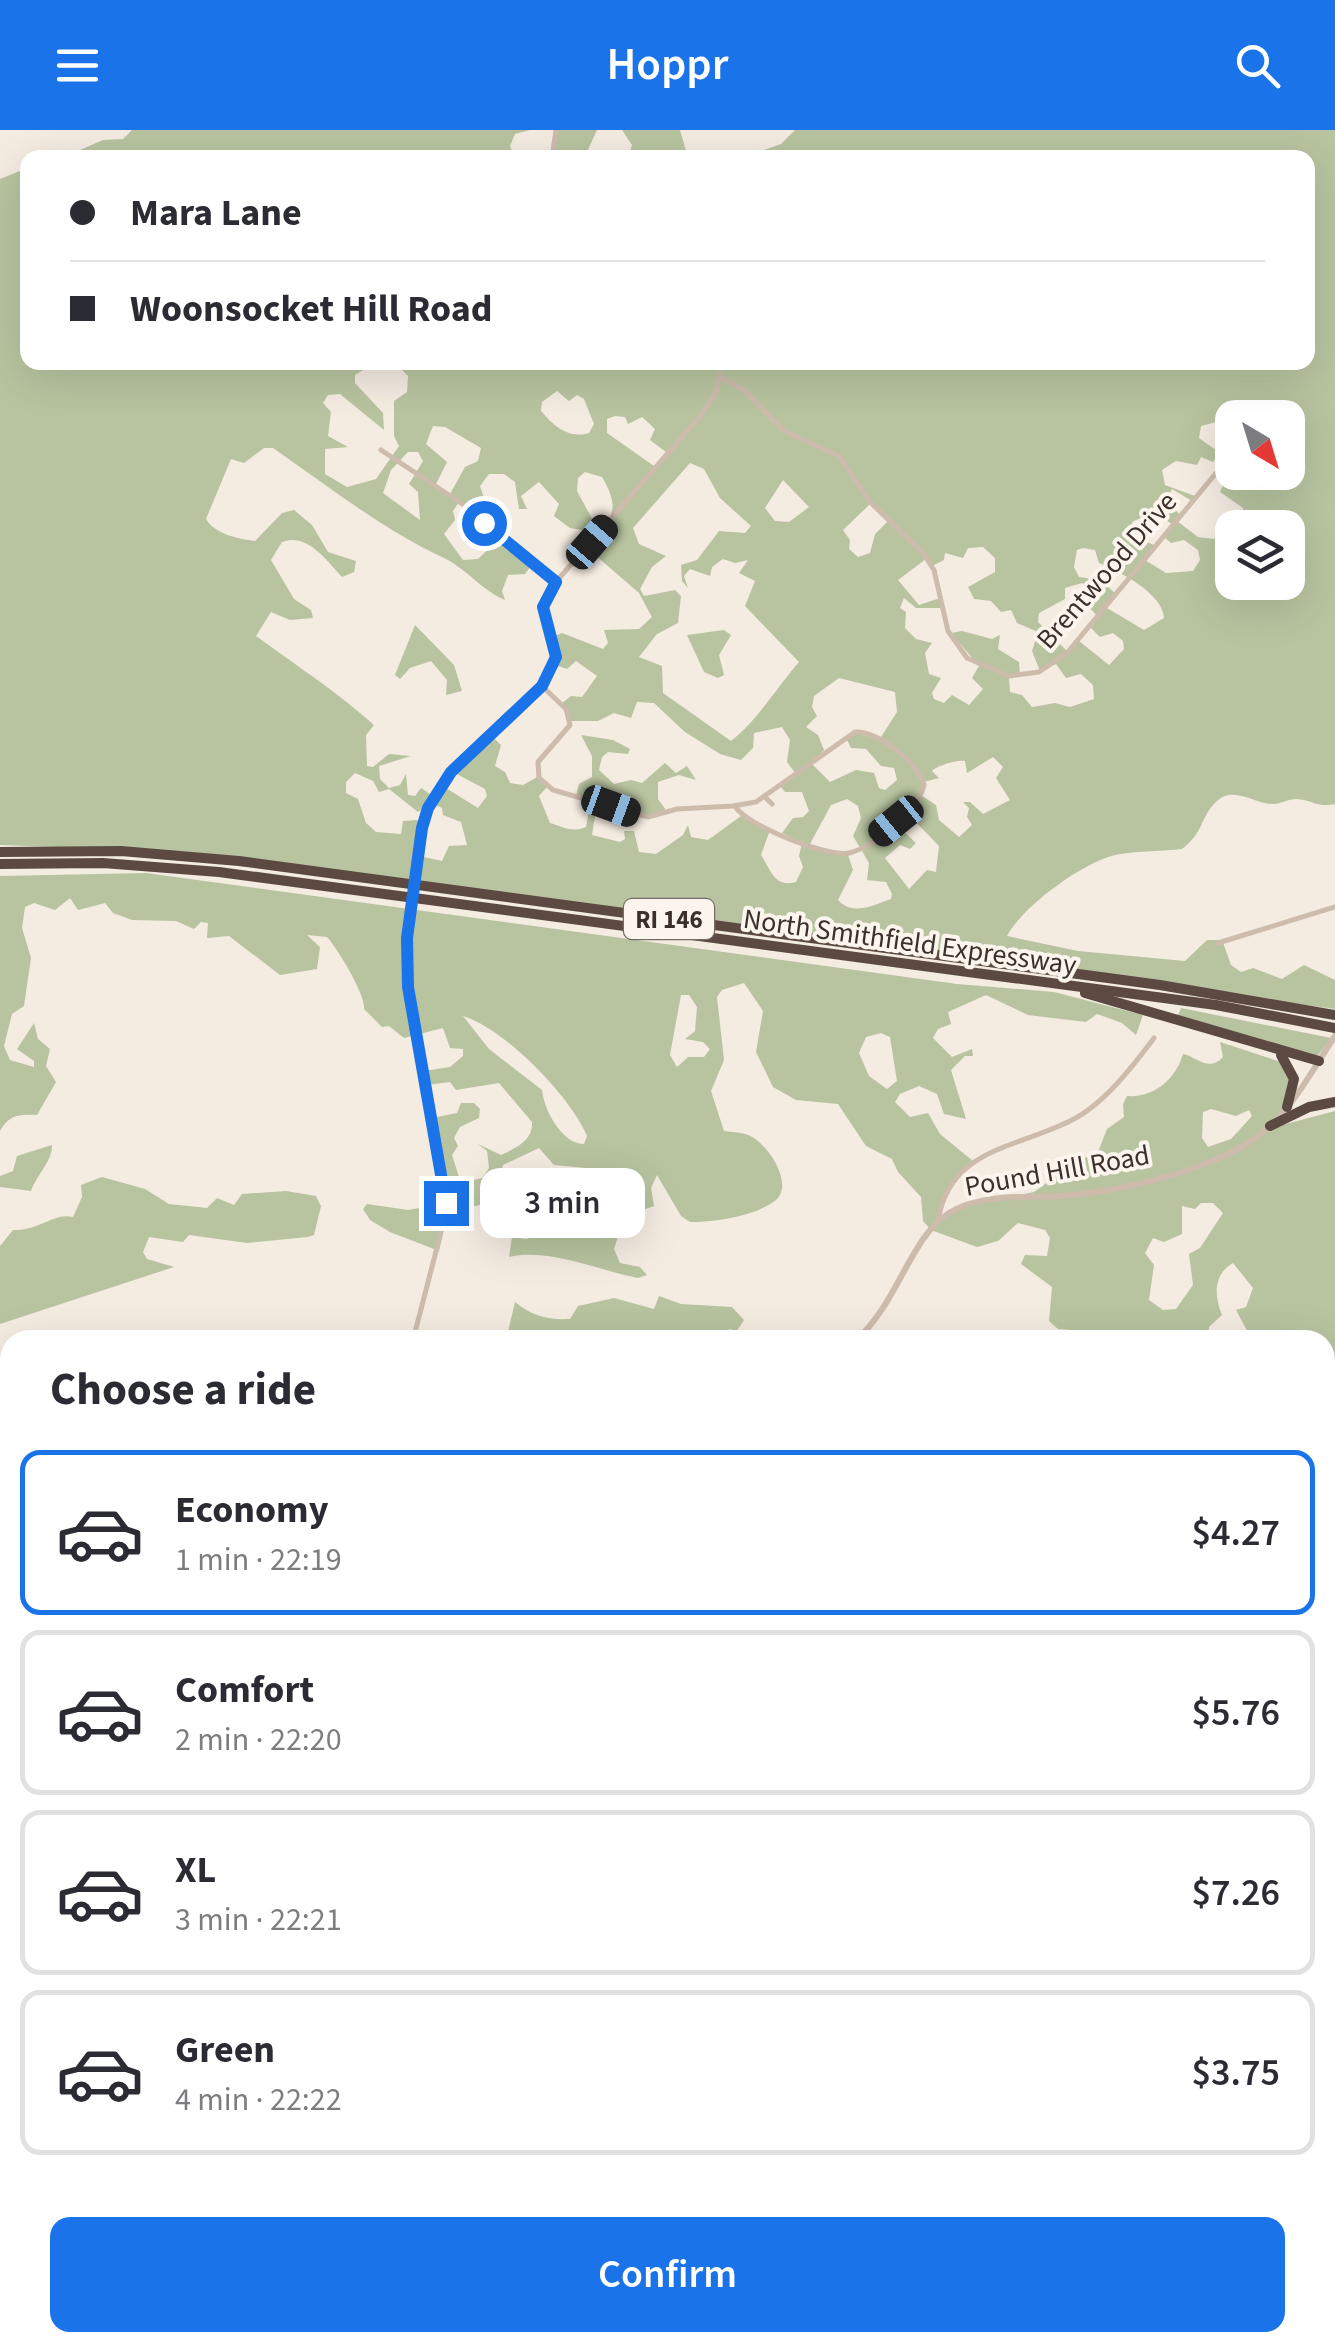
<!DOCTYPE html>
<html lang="en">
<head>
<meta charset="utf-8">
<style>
	:root { --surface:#fff; --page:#f7f7f7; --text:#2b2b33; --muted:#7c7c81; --line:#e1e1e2; --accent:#1a73e8 }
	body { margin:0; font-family:"Source Sans 3",sans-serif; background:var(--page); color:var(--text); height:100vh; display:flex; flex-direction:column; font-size:38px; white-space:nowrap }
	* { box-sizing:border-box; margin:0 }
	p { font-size:32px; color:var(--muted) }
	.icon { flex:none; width:55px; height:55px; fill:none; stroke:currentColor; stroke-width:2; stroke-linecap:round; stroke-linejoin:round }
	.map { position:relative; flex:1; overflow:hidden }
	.side { position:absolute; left:0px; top:1200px; width:1335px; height:1022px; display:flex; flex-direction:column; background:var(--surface); border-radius:30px 30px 0 0; box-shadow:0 10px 40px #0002 }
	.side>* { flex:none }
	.top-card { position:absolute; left:20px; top:20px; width:1295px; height:220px; border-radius:20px; box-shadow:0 10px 40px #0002; display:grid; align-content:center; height:220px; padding:0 50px; background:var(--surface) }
	.needle { width:65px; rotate:142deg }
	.buttons { position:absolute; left:1215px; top:270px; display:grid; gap:20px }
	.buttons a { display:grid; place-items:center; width:90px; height:90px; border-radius:20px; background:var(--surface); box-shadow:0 10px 40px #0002; font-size:50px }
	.end { position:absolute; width:45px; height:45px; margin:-22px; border:12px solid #1a73e8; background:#fff; box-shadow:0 0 0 5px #fff }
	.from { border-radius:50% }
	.bubble { position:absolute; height:70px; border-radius:20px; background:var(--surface); box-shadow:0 10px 40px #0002; font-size:32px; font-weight:600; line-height:70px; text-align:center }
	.car { position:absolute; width:30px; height:60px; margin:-30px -15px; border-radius:12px; box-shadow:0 0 8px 2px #0007; background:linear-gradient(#222 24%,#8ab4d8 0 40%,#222 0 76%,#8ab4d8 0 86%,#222 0) }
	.top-card b { display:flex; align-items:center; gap:35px; height:95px; font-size:38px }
	.top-card b+b { border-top:2px solid var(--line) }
	.top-card i { width:25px; height:25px; background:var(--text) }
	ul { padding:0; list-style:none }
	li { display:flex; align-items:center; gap:30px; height:165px; margin:0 20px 15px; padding:0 30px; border:5px solid var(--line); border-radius:20px }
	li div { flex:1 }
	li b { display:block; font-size:38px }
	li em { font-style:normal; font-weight:600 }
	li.active { border-color:var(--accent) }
	li>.icon { width:90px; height:90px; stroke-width:1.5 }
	h2 { padding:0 50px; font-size:45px; line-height:120px }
	.cta { display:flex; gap:20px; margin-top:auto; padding:20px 50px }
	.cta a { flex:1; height:115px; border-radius:20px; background:var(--accent); color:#fff; font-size:40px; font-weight:600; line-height:115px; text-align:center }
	header { display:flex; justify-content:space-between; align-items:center; height:130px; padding:0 50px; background:var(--accent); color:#fff; font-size:45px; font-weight:600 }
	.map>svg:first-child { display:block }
	.green { fill:#b8c4a0; fill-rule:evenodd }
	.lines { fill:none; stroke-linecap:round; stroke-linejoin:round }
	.stream { stroke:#7fb0b2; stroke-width:2.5 }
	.minor { stroke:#cdbbac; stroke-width:5 }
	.tertiary { stroke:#cdbbac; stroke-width:6 }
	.secondary { stroke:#a18a7d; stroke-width:8 }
	.motorway { stroke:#5c4a42; stroke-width:10 }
	.rail-casing { stroke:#3b302b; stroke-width:6 }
	.rail { stroke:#fbf5ee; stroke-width:2.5; stroke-dasharray:8; stroke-linecap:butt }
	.minor-bridge { stroke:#cdbbac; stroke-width:5 }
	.route { stroke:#1a73e8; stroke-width:12 }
	.labels { text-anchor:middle; stroke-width:8; stroke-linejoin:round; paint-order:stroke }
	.shield { fill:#fbf5ee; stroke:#756b66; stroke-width:2.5 }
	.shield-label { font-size:25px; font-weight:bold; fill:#3b302b }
	.street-label { font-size:28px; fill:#3b302b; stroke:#fbf5ee }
</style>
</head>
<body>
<header><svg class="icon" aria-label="menu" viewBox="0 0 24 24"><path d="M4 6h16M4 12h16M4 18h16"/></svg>Hoppr<svg class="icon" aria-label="search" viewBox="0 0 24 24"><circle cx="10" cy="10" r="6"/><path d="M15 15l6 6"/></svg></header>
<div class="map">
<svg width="1335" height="2221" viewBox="0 0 1335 2221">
	<rect width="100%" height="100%" fill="#f4ebe1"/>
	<g class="green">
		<path d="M132,0H530L515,4L510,16L514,27H64L103,10L123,9Z"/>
		<path d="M556,0H597L587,22L591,27H535V20H553Z"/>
		<path d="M622,0H680L686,21L706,27H628L632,15Z"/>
		<path d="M795,0H1335V674C1318,678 1312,670 1297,669C1288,669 1281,674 1273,674C1253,674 1232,653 1214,674C1200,689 1204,702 1182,719C1161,721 1140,721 1120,724C1086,729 1022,777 1007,806L1078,821L1185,831L1207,810H1222L1231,835L1241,842L1253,838L1282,849L1304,835L1335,850V879L140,720L0,715V49L27,38L28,232H1308V28L744,27L781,14ZM374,233L400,238L408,246L407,262L394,271V306L399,316L376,349L347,357L325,344V319L348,317L328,306L331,282L323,273L328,265L340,264L384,300L383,283L355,253V245ZM557,261L569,271L577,265L584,269L594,294L589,303C568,309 554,296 541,281L542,272ZM615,286L625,287L628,294L642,287L655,299L650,310L666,322L654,336L607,303V289ZM1232,288H1288V342H1232V331L1230,338L1220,342L1224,353L1220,362L1243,378L1245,389L1240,397L1288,398V452H1232V400L1221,396L1214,409L1198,407L1177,391L1180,385L1167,370L1172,359L1192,371L1195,366L1165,355L1162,340L1176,331L1197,335L1201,327L1213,332L1220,323L1199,308L1201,296ZM433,296L445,297L481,318L478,331L465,337L450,364L436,354L447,332L426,314ZM264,318H273C328,356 382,399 442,427C466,438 481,460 505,470L502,461L508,445L525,444L533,433L499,409L478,429L463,430L444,404L455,390L453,381L459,372L472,378L485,371L480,356L489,344H504L515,352L519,379H527L521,366L539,352L559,374L554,386L570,398L588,401L596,396L577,361L578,348L585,342L602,347C623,383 610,388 587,418L639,463L652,487L639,499L604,500L608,513L603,519L562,503L553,507L555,535L567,539L576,531L597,546L582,567L571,566L562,573L571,591H598L614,583L631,588L637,572L654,573L685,602L720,624L741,630L753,618L754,603L782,597L790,610L787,632L796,644L781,657L785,662H802L809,681L803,687L793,688L782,703L802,713L799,726L803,737L796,752C774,758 771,740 761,725L770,700L741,686L708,710L691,707L688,695L683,705L656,724L639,722L634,701H624L625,709L620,712L592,705L597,673L646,687L668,683L658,669V652L679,645L696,650L687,636L676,643L665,633L642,653L631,650L614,654L599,640L602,627L608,622L628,624L630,619L613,610L581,605L592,626V647L579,654L576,666L591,671L586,697C571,703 564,697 550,693L539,666L547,657L539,646L523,655L510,653L505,642L495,636L501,615L491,605L451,641L485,659L487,666L478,678L441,655L433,666L421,658L415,666L408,665L406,644L400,655L389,658L380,649L379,636L411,626L389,624L373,637L367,636L366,605L374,595C336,561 297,536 256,506L271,482L290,490L313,488L311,480L294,469L271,430L282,412C307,402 327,431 342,447L354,442L356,431L328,422L312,395L294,380L282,383L255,411C238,409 215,404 206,389L231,329L244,333ZM408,322H418L423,331L409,354L418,362L420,390L383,363L391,340ZM690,333L704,339L720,368L751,396L745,403L719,401L697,430L681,435L682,451L688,458L684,446L690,439L710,446L712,437L723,429L735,433L748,430L739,443L755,451L745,476L799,532C778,556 756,592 731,611L663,563L662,536L639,527L657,504L678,493L681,466L675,460L644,466L640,459L652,437L666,426L639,414L633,398ZM783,350L809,377L789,392L775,391L765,378ZM870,374L888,391L875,404L870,423L858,427L849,419L850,410L843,400ZM1153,382L1172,394L1164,407L1171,413L1184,410L1198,420L1200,430L1193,441L1166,443L1145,430L1154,415L1136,407L1132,392ZM983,417L995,428V442L968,457L974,469L991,471L1001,482L1011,480L1017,493L1038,502L1032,521L1040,541L1056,534L1066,548L1081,544L1093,555L1094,569L1070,577L1055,573L1032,577L1022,565L1010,562L1009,548L1020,545L1019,532L998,519L1000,505L992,509L962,501L951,503L979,536L972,548L983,559L969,575L952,565L944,573L934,569L932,563L941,548L929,544L925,523L932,513L916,509L905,498L906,482L900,478L904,468L916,478H942L940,468L919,475L898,450L926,429L932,436L944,430L945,423L963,428L968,418ZM1083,418L1095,420L1099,433C1121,442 1163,464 1164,488L1144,500L1107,478L1116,464L1100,450L1079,447L1074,437L1077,420ZM1082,453L1097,463L1090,478L1098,487L1091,498L1100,507L1113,503L1123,511L1124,519L1109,535L1079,511L1068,522L1038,492L1039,483L1065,469V458ZM839,548L895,562L897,582L879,610L855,602L846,608L851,618L866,619L881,636L894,638L897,650L885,660L879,658L874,643L856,640L830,652L811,633L824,620L818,605L806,597L817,586L812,577L814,566ZM993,627L1003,637L996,648L1010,670L983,684L970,672H963L969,678L967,687L972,695L959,707L939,690L936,675L922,666L924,652L939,648L932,641C937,636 957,629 965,631L967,643ZM355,643L373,651L379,662L389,659L418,682L431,673L442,678L443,685L461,692L467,715L449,716L442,731L419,726L422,697L417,690L403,691L401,704L376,702L366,693L358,669L346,663V652ZM847,669L858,676L861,688L853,706L869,733L867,750L886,752L892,764L891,769C871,776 853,786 838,770L853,740L848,725L810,714L831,675ZM907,683L939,716L936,742L927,740L909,759L885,728L900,715L910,719L916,713L895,693Z"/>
		<path d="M415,495L454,535L462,561L446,565L447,550L431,531L410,538L400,549L395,545Z"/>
		<path d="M724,500L731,505L719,525L724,545L718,548L704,542L687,505Z"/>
		<path d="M146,743L957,854L1054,862L1143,885L1136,905L1122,893L1097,884L1086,892L1028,885L986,865L948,882L951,894L938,899L933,908L952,927L972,919L973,926H965L951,940L966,989L944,984L937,964L919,956L900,964L895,972L910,987L928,983L940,1004L973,1031L951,1054L939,1090L967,1075L1034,1062L1074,1033L1098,1022L1107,999L1124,987L1123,974L1127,966C1155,968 1176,948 1183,924C1196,926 1208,943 1223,927L1220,912L1281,932L1293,956L1282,995L1335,981V1242L1325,1241V1210H1252L1236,1180L1246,1177L1253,1158L1233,1133C1213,1145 1214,1165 1222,1185L1209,1197V1210L1132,1206L1077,1210L1070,1200L1058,1199L1049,1191L1052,1157L1021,1134L1025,1125L1047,1126L1050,1108L1045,1100L1018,1093L998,1111L977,1117L931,1100L923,1091L921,1067L898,1042L892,1029L866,1016L838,974L796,970L773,957L756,922L763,881L744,853L722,860L717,867L724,930L711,961L724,1001C731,1002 741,1002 748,1005C766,1011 795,1053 776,1070C756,1086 715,1092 690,1092L681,1086L657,1045L651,1058L654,1076L624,1087L614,1119L620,1133L640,1137L647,1145L638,1148C597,1140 549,1118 509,1127L512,1107L526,1109L585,1091L588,1085L586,1038L554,1035L539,1018L503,1035L497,1057L489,1062L485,1074L466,1078L460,1084L447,1083L439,1121L390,1102L370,1090L363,1079L367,1074L408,1080L446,1073L432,988L457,983L461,973H474L480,979L479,988L460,997L454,1008L458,1016L452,1025L459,1047L467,1052L482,1048L489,1038L487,1021L478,1014L501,1025C516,1018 533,1011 532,992L499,953L456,960L450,952L427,955L424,941L450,937L463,926V919L450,918L443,898L404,908L389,896L382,897L364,879C366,865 337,818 327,807L307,805L320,817L317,839L280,845L229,806L207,808L208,793L201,792L194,799L176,791L132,790L113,783L105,773L78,780L70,768L55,780L34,773L25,777L22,798L31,828L24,876L12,884L4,916L10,930L34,937V931L17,919L34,893L38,909L50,919L46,936L56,952L37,985C19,984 9,985 0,1001V746ZM681,865H689L697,877L695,901L685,909L703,912L710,919L704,927H688L677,937L670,925ZM463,886C504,898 571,967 587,1006L584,1014C562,1014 544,980 542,960L489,919ZM881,903L890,907L897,951L887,959L869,946L859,923L866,907ZM1211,979L1236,986L1249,980L1252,986L1231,1009L1208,1017L1202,1008L1203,982ZM1201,1073H1213L1223,1083L1200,1118L1189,1124L1193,1155L1176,1179L1163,1180L1149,1170L1154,1135L1145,1123L1153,1108L1164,1112L1182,1104V1076L1195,1079Z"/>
		<path d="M1181,878L1331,908L1316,928L1176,890Z"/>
		<path d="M52,1015C53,1030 36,1046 31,1061L0,1057V1046L13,1041L17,1026Z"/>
		<path d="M102,1047L145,1059L169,1074L207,1078L217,1068L234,1075L242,1064L286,1061L316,1066L321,1076L314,1105L308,1107L247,1113L189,1105L183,1112L149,1107L143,1122L147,1129L174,1137L0,1194V1116L13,1100C39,1101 54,1082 73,1087L82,1067L81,1055Z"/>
		<path d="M659,1166L681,1174L732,1177L744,1190L737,1201L729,1199V1207L749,1210L667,1206L661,1210H506L515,1172C532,1186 547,1190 570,1189L578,1176L614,1168L654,1179Z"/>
		<path d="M10,1254V1442H3L0,1457V1258Z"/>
		<path d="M1325,1297L1335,1299V1513L1325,1518Z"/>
		<path d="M1335,1520V1696L1331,1673L1325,1670V1526Z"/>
		<path d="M3,1578L10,1584L7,1764H0Z"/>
		<path d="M1335,1765V1897L1327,1902L1325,1774Z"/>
		<path d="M1335,1944V2216L1327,2221L1317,2214L1304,2221H1118L1116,2213L1325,2212V1951Z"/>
		<path d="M379,2212L566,2213L564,2221H369L379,2219Z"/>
		<path d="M650,2213H786L799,2221H648Z"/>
	</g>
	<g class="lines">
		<path class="stream" d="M418,2212L419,2221"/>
		<g class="minor">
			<path d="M552,28L556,0"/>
			<path d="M720,247L743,259L784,301L839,326L870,372L923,423L934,440L948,501L967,528L1009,546L1039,542L1067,523L1231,325"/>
			<path d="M381,320L476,383L492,404L556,451"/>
			<path d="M542,556L566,579L570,595L538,632L539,648L553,660L648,687L677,679L733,676L756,672L855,602C877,600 919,633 924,655C919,679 874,717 849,723C828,728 745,695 735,676"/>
			<path d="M765,667L772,674"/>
			<path d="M416,737C428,643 465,639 523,577C533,566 546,555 552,542C565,514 536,490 548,461L702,284L717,260L721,232"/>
			<path d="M410,782L407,857L447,1079L413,1210"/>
			<path d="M1218,813L1335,777"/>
			<path d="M938,1091C949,1018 1018,1018 1072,990C1104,974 1133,936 1154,908"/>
			<path d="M0,1497L10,1496"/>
			<path d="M0,1583L10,1573"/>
			<path d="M1325,1904L1335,1896"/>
			<path d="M0,1934L10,1935"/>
			<path d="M0,2016L10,2017"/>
			<path d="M0,2106L10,2107"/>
			<path d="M0,2150L10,2166"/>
			<path d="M52,2212L57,2221"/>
			<path d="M110,2212L116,2221"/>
			<path d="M230,2212L231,2221"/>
			<path d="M608,2212L614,2221"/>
			<path d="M887,2212L899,2221"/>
			<path d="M0,2218L11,2212"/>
			<path d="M565,2221L566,2212"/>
		</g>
		<path class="tertiary" d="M856,1210C897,1175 911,1106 949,1083C981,1063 1025,1068 1061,1066C1118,1062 1217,1040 1262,1003C1293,978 1313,939 1335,906"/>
		<g class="secondary">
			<path d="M1325,1697H1335"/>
			<path d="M0,1765H10"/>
			<path d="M299,2212L300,2221"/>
		</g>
		<g class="motorway">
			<path d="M0,722L121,721L239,731L1160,855L1335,885"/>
			<path d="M0,734L103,733L219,742L1216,875L1335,898"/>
			<path d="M1085,863L1319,931"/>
			<path d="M1281,925L1294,949L1287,977"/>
			<path d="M1270,996L1309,977L1335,972"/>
		</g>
		<g class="rail-casing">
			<g id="rail">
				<path d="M1325,1525L1335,1519"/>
				<path d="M526,2221L528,2212"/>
			</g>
		</g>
		<use href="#rail" class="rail"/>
		<path class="minor-bridge" d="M410,782L416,737"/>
	</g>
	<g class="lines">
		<path class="route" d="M446,1073L408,857L407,808L422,698L428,678L451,642L542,556L556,527L543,477L556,452L484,393"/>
	</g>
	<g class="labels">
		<rect class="shield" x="624" y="769" width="90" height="40" rx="8"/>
		<g class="shield-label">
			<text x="669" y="798">RI 146</text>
		</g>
		<g class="street-label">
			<text transform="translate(1106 440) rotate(-49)" y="10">Brentwood Drive</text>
			<text transform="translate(910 811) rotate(8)" y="10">North Smithfield Expressway</text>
			<text transform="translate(1057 1040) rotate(-10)" y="10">Pound Hill Road</text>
		</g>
	</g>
</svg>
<div class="buttons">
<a><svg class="needle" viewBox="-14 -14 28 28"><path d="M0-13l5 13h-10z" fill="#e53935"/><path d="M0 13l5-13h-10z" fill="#7c7c81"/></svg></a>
<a><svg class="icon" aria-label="layers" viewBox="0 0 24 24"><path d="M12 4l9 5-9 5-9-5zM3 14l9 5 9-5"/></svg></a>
</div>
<i class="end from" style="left:484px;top:393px"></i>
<i class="end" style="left:446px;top:1073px"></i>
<div class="bubble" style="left:480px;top:1038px;width:165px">3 min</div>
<i class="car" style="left:592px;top:412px;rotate:41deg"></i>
<i class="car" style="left:611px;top:676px;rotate:110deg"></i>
<i class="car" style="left:896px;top:691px;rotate:231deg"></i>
<div class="top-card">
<b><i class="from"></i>Mara Lane</b>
<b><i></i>Woonsocket Hill Road</b>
</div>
<section class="side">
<h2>Choose a ride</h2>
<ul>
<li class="active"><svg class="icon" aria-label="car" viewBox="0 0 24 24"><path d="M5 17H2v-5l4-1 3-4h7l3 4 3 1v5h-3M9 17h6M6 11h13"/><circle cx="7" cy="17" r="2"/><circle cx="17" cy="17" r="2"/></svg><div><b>Economy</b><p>1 min · 22:19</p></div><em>$4.27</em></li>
<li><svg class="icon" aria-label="car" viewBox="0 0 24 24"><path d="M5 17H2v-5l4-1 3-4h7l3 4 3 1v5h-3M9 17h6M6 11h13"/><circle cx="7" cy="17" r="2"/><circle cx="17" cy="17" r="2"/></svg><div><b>Comfort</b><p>2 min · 22:20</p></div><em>$5.76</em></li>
<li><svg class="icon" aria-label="car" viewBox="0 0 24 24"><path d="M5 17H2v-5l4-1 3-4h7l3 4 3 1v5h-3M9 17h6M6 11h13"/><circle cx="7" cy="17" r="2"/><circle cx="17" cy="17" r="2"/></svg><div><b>XL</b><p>3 min · 22:21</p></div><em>$7.26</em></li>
<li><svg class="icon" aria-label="car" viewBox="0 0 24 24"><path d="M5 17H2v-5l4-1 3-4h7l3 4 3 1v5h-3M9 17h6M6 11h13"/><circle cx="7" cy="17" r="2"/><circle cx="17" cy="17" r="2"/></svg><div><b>Green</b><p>4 min · 22:22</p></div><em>$3.75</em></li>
</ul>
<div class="cta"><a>Confirm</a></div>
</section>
</div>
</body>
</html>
